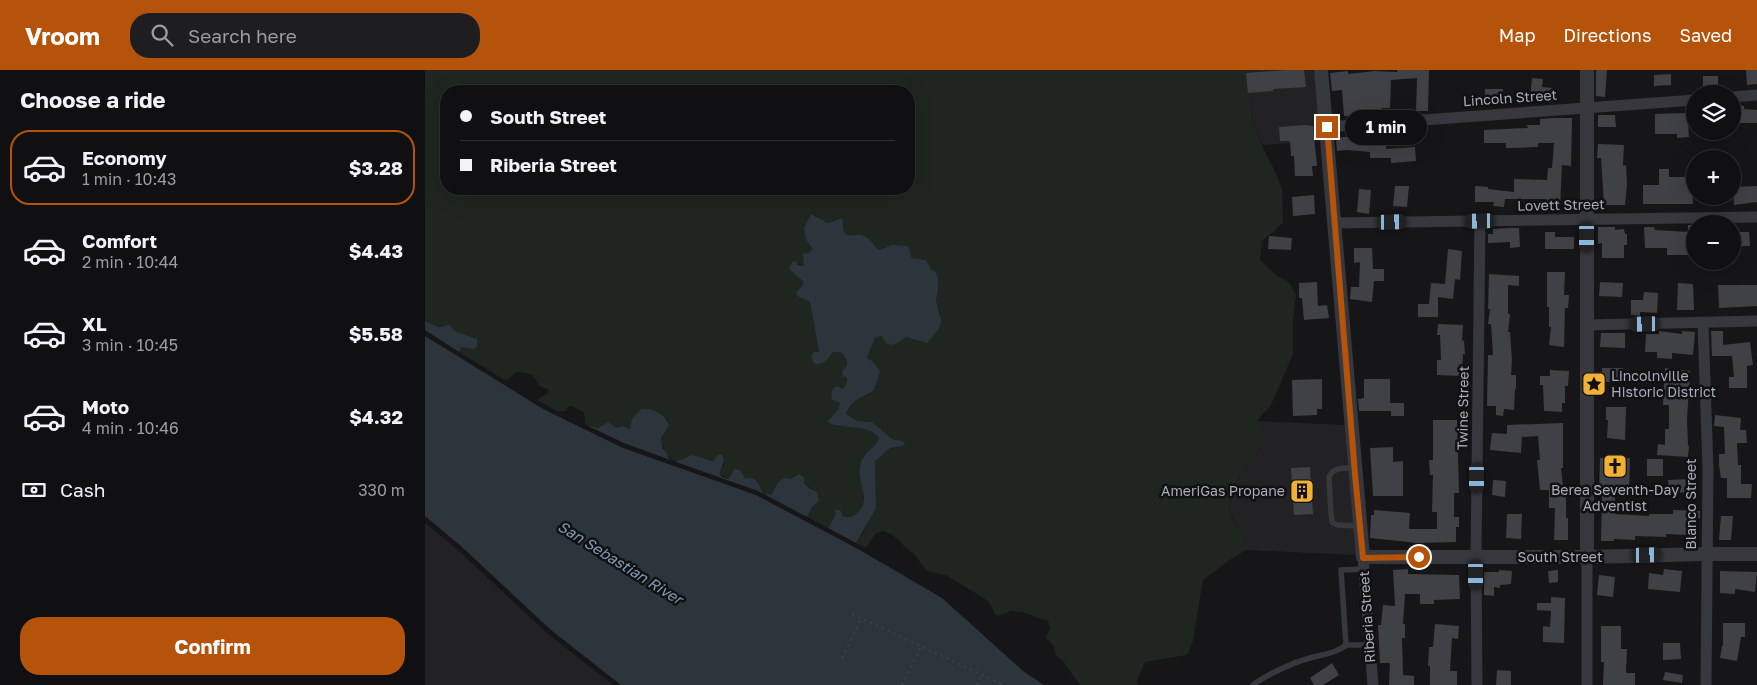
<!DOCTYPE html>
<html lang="en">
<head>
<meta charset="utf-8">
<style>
	:root { --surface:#101012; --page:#1e1e20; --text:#f1f3f6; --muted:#9c9d9f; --line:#303032; --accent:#b45309 }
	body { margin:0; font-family:"Golos Text",sans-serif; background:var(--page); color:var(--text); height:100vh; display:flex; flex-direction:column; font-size:19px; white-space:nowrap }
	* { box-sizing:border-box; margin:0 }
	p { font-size:16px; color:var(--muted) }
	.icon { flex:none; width:28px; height:28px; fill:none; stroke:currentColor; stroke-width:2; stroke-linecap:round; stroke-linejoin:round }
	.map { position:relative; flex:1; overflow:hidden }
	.details { display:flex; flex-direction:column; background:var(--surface); width:425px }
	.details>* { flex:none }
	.banner { position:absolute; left:15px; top:15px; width:475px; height:110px; border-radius:20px; box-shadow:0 5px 20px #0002,0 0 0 1px var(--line); display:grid; align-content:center; height:110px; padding:0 20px; background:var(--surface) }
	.fabs { position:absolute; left:1261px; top:15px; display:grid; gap:10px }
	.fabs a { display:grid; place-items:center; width:55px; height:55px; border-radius:50%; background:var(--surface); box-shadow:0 5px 20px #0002,0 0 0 1px var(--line); font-size:25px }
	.end { position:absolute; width:22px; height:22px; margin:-11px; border:6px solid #b45309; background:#fff; box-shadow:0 0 0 2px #fff }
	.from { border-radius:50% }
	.bubble { position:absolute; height:35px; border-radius:18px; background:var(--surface); box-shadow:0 5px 20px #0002,0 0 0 1px var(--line); font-size:16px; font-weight:700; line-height:35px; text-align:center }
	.car { position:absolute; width:15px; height:30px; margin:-15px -8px; border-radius:6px; box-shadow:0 0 4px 1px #0007; background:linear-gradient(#222 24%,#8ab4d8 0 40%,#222 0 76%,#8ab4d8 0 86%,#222 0) }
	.banner b { display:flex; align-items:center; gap:18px; height:48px; font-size:19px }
	.banner b+b { border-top:1px solid var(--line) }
	.banner i { width:12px; height:12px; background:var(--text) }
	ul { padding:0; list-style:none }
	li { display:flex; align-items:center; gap:15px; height:75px; margin:0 10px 8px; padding:0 10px; border:2px solid transparent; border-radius:20px }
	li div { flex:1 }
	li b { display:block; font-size:19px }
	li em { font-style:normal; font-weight:700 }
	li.current { border-color:var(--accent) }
	li>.icon { width:45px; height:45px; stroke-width:1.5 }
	h2 { padding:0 20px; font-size:22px; line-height:60px }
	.pay { display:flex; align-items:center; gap:12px; height:55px; padding:0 20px; font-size:19px }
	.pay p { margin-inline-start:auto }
	.primary-button { display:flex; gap:10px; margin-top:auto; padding:10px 20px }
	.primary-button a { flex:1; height:58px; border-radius:20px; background:var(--accent); color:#fff; font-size:20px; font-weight:700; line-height:58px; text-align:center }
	header { display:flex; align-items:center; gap:30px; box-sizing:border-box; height:70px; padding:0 25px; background:var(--accent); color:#fff }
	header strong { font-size:24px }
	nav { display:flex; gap:28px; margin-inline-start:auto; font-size:18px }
	.search { width:350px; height:45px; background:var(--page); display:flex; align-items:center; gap:12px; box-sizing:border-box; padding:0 18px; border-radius:20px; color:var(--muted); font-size:19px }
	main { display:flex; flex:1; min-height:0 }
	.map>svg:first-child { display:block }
	.built { fill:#222225 }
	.green { fill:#1e261f; fill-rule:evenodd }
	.water { fill:#2c353c }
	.building { fill:#404145 }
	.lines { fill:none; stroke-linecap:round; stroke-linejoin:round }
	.path { stroke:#3d3f44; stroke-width:2; stroke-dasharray:2.5 4; stroke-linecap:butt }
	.service { stroke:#37383d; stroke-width:5.5 }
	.minor { stroke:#37383d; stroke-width:11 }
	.tertiary { stroke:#37383d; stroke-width:14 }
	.route { stroke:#b45309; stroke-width:6 }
	.labels { text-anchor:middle; stroke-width:5; stroke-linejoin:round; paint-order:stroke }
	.street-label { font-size:14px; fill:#a8adb8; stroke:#111113 }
	.poi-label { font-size:14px; fill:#a8adb8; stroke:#111113; text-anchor:start }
	.water-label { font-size:15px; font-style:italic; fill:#7f9bb3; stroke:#111113 }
</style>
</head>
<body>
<header>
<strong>Vroom</strong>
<div class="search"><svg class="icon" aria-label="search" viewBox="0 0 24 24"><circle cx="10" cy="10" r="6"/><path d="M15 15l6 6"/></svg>Search here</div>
<nav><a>Map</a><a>Directions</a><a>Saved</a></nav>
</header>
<main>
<section class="details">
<h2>Choose a ride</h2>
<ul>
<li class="current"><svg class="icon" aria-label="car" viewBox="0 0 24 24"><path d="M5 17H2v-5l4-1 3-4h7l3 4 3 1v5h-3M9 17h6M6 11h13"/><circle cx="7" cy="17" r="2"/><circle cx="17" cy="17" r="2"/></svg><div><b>Economy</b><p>1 min · 10:43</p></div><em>$3.28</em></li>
<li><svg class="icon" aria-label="car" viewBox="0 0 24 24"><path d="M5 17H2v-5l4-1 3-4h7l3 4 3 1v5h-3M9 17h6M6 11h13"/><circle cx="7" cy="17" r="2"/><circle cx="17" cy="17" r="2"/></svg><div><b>Comfort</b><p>2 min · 10:44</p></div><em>$4.43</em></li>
<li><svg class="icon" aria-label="car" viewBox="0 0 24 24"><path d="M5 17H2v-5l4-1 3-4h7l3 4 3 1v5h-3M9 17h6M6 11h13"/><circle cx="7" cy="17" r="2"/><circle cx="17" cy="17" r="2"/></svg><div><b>XL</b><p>3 min · 10:45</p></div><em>$5.58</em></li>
<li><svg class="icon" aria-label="car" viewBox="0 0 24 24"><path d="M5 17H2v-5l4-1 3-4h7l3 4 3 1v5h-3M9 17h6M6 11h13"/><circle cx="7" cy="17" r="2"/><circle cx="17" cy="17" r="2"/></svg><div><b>Moto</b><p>4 min · 10:46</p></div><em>$4.32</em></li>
</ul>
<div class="pay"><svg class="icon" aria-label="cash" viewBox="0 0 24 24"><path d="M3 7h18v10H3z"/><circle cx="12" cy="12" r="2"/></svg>Cash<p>330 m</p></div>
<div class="primary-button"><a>Confirm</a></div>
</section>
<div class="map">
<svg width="1332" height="615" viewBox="0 0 1332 615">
	<rect width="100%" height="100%" fill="#161618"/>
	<g class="built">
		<path d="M829,0H890L897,71L837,75L827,51L824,8Z"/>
		<path d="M831,351L920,355L932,485L821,480L819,466L804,442L807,420L822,396L835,379Z"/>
		<path d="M0,453L34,481L123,564L188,615H0Z"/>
	</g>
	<path class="green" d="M0,0H829L824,8L827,51L838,78L849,99L857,119L858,153L837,171L835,190L852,206L864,212L871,225L868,250V284L846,335L832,351L840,368C830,392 802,412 805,441C805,449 815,457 818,465C820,469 821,475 821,480L806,489L778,510L768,571L762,585L720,592L712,611L714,615H655L638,591L631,585L629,576L621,568L625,558L623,551L597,542L586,541L573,546L570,544L564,532L557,527L521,505L502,501L490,485L478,475L475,471L466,464L458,461L451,463L441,478L431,473L439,461L451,428L449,413V391L465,377L477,376L472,369H467L447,352L432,351L421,344C427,329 436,328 449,322C455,309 448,301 442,289L450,268L457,266L474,272L480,267H486L490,270L515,244L511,229C518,213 509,203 500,190L486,188L461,177L454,180L437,165L426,166L420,164L412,149L403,153L387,144L379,158L381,170L389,179L379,191V196L367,192L364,198L366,201L378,210V215L371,222L372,226L385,232L394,282L405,287L408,282L417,283L422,291L421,315L406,329L415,333L411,357C426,356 444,356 454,368L453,372L439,385L434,397L438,416V433L436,440L428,447L423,448L411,444L403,458L382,447L387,437L392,433L387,419L379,413V407L374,404L350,415L346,425H342L320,408L307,403L303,409L295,404L299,394C283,390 267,381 253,392C241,388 239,380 236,368L244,356L243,350L216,339L207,349L206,359L198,356L192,358L183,352C175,359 169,360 160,354L159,342L146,336L143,337L141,341H132L112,330L124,322L123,319C110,316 115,314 108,306C104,303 96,302 91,302L83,310L78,309L34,282L36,277L49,279L52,269L30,261L19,255L13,257L0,251ZM21,21H484V119H21Z"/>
	<g class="water">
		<path d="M386,144L403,153L417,148C419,153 417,160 420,163C424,168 431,164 436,165C443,166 448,175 454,180L467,175L482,176L485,181L486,188L501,190L506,199L511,202C514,211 514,220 511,229C516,255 522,251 502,273L481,267L474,272L466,275L461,273L457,266L450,268L442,288L447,291L455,301L449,321C436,328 427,329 421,344L432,351L447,352L467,369L477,371L480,374L477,376L465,378L450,391L451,438L431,473L403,458L411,444L410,439L416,441L417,446C423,448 426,448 431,444C448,431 431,410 435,396C438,380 451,379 454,368C441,352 418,361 402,352L413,340L415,333L406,329L407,321L410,317H414L417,319L421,315L422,308L417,305L418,300L422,295V291L417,283L408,282C403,289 399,295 390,294C386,289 385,287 389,282H394L385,232L372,226L371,222L378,215V211L366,201L364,198L367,192L371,191L373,195L379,196L378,184L384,183L388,179L381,170L379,158Z"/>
		<path d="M0,251L13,257L24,255L30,261L52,269V277L49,279L36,277L34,282L0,260Z"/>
		<path d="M0,266L118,339L198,378L331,425L433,479L517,528L598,601L619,615H196L126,560L37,477L0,446Z"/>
		<path d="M216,339C227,338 242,344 244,356L236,368L238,379L241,382L244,389L248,391L199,373L163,356L173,358L183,352L192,358L198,356L205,359L207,349Z"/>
		<path d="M267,385L288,391L293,385H297L299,390L295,404L297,407L303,409L310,399L316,401L320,408C334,407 333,414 338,423L346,425C350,417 351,413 359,408L365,409L374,404L379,407V413L384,418L392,422L394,431L387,437L382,447L333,421L251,392Z"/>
	</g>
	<g class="building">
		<path d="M862,0H879L881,17L848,19V21L823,23L821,3Z"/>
		<path d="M972,0H1004L1003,41H991L992,8L966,10L965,38H957V44L919,46L917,20L907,21L905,3L923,1V4L950,1L972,2Z"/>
		<path d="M1171,0H1182L1180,27L1171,26Z"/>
		<path d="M1321,0H1332V14L1322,15Z"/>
		<path d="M1246,4V15L1229,16V5Z"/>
		<rect x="1278" y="6" width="15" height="14"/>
		<path d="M1107,8L1118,9L1117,17L1128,18V26H1124L1123,31L1105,30Z"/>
		<rect x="1060" y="19" width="18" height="12"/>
		<path d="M1308,35L1319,36V39L1332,40V53H1308Z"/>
		<path d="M1262,43L1264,67L1252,68V64H1230V44Z"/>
		<path d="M1173,45H1190L1191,57H1173Z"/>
		<path d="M1130,48H1147V52L1146,96L1137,95L1135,137L1122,136V129H1080L1079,137L1068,136L1069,132H1050V116L1063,117V119L1089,122V109L1122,110L1123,98H1127L1129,73H1113V77L1081,78V73H1059V60L1103,58L1102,55H1115V49Z"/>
		<path d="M880,55L888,56L892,96H887L888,106H870L869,86H866L865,71H855L854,57Z"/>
		<path d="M940,62V69H961V79L990,77L991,91L966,93V88H945V82L922,80L912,81L911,68L927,66V63Z"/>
		<path d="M1173,74L1199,75L1198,96L1201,95L1202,114L1200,135H1179L1176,88H1172Z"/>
		<path d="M1234,99H1244V107H1267L1268,134H1218V115H1234Z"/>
		<path d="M970,116H984L982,137L968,136Z"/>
		<path d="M1332,116V132L1309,135L1308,117Z"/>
		<path d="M934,119L946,120L944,144L932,142Z"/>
		<path d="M889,125L890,144L868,146L867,127Z"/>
		<path d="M1263,155H1270V185H1242V178H1220L1219,157H1229L1230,160L1263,162Z"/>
		<path d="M1173,157H1190V160L1199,159L1200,164H1202V175H1199V188H1177V173L1173,174Z"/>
		<path d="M1084,158H1094L1095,177L1085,178V172L1063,173V164H1068V159Z"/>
		<path d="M1120,162H1130V167H1149V179H1120Z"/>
		<path d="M1311,162H1324L1325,176H1311Z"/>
		<path d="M844,166L867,168L866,180L843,179Z"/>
		<path d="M929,178H947L948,199H959V211H949L947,232L925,229L926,217H934L935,192L929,193Z"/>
		<path d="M1023,179L1037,181L1035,210L1030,209L1028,229L1013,227V247H993V234H1004L1006,213L1020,214Z"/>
		<path d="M1122,202H1140L1139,225H1144L1143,238H1140L1139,277L1124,275L1126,257H1124V237H1122Z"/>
		<path d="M1064,204L1094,206V216L1083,215V244H1085L1083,262H1085L1087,290L1086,305H1091V319H1090L1089,340L1079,339L1078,346L1071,345V336H1062L1063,285H1068L1066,254H1063L1065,239H1063Z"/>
		<path d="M892,212L893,236L902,235L904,248L879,250L877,228H874V213Z"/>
		<path d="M1175,212L1198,213L1197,227L1174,226Z"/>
		<path d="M1253,213L1268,214L1269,240H1252Z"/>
		<path d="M1293,215H1332V236L1294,238Z"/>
		<path d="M1219,222L1233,223L1232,243L1215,242V246L1206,245V230H1218Z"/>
		<path d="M1013,254L1038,255L1037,271L1039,270L1040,284H1038L1037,306L1012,305V290H1016L1015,265H1012Z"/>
		<path d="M1234,261L1257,264V261L1270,262L1268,285L1247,283V289L1232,288V282H1220L1221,264H1234Z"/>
		<path d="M1286,261H1298V275L1325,272L1328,295L1322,296V318H1304V307H1309L1307,286H1287Z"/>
		<path d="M1176,263H1200V278L1175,277Z"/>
		<rect x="1177" y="298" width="21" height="14"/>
		<path d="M1240,298L1265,301L1262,350L1263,376H1264L1263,387L1232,385L1233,374L1240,375V359H1244V335H1238Z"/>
		<path d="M1125,300L1144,301L1143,316H1140V333H1137V342L1119,341L1118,315H1115V306H1125Z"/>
		<path d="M897,309V339H892V345L868,346L867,310Z"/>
		<path d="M939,309H965V333H979V346H966V341H934L933,329L939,328Z"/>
		<path d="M1181,337H1201L1200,370L1182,368L1183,350H1181Z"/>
		<path d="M1290,345L1316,348L1315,360H1321L1322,373H1312L1313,395H1316V414H1327L1326,428H1302V408H1296L1294,395V384H1300L1299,357L1289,356Z"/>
		<path d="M1008,350H1032L1034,423H1029V447H1034V457H1031V472L993,473L945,468L946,445H949V440L985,443L984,459H1012V442H1007L1008,405H1005L1004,390H1008Z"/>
		<path d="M1138,353V398H1136L1139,427H1141V448H1143V470H1129L1130,438H1124V420H1115L1112,390H1115L1113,366L1097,367L1096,383L1065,380L1067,363L1082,364V355Z"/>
		<path d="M968,377V392L978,391V426H948L945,378Z"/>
		<path d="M1175,388H1205L1204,425L1190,424V444L1224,446V444H1248V440L1275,441V448L1265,449V465L1241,464V467L1210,466V470L1189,469V471H1176L1177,423L1174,422Z"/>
		<rect x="1222" y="389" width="16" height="17"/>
		<path d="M885,397L888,444L869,445L866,398Z"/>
		<path d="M1266,409V422L1244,423L1243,410Z"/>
		<path d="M1068,410L1081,411L1080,427L1067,425Z"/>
		<path d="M1082,444H1097L1096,469L1081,468Z"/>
		<path d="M1296,446H1308L1306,470H1294Z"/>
		<path d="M983,499V504L1034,505L1035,529L1009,530V534H995V524H980L978,554H980V568H977L978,605L989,606V615H964L965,593H955L953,555H956L958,535L970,536L968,500Z"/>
		<path d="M1239,499L1257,501L1255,522L1223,519L1224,503L1238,505Z"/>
		<path d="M1074,500L1087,501L1086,514L1075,515V518L1069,517V526L1059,525V502H1074Z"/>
		<path d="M1133,500V512L1124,513L1123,501Z"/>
		<path d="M1295,501L1332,502L1330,522L1310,519V524L1295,523Z"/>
		<path d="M1174,505L1190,507L1188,527L1172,525Z"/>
		<path d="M1126,527L1140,528L1139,573L1118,572V556L1125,557L1126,541L1112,540V533H1126Z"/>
		<path d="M1298,553H1320V567H1316L1312,591L1295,588L1297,576H1298Z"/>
		<path d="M1010,554L1034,556L1033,569L1027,568L1025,601H1032V615H1005V596H1003L1004,577H1008Z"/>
		<path d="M1176,556H1196V579H1202L1201,603H1210V615H1178L1179,592H1176Z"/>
		<path d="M1238,573H1255L1256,589L1238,590Z"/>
		<path d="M907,593L914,605L898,615H889L885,608Z"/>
		<path d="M1072,600L1086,601V615H1071Z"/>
		<path d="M1240,602L1258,605L1257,613L1238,610Z"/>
	</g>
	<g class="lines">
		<g class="path">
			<path d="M427,544L579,615"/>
			<path d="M417,588L436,549"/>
			<path d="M477,615L496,577"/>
			<path d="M552,615L557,605"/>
		</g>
		<g class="service">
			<path d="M929,398C920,398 908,397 904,407L906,444L907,452L912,455L935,456"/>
			<path d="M939,499L916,500L921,575H945"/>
			<path d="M828,615C841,605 869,592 885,588C898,584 910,584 921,575"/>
		</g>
		<g class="minor">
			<path d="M1308,27L1332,25"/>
			<path d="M902,57L1270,30"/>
			<path d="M909,153L1332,147"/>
			<path d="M1278,253L1283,399L1281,615"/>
			<path d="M1162,255L1332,251"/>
			<path d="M938,487L948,615"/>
			<path d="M1162,487V615"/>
			<path d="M1052,615L1051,487L1055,151"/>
		</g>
		<g class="tertiary">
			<path d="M896,0L938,487H1162L1281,484H1332"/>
			<path d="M1162,487V0"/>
		</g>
	</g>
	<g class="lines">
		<path class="route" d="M902,57L930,404L938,488L994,487"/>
	</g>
	<defs>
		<g id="sight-square" transform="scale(1.25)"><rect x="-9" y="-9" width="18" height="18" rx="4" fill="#f2b134" stroke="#111113"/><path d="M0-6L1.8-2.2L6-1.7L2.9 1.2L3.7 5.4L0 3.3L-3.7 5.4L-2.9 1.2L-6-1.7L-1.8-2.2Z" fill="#111"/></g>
		<g id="church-square" transform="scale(1.25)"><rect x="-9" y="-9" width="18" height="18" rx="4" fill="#f2b134" stroke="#111113"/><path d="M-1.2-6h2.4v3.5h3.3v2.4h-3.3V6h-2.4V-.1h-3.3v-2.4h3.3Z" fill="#111"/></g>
		<g id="building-square" transform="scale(1.25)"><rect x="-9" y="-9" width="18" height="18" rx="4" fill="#f2b134" stroke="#111113"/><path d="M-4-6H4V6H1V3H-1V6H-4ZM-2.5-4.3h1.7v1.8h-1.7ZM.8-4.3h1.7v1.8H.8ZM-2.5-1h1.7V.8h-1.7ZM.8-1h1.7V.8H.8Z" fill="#111"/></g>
	</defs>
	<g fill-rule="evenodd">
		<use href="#sight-square" x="1169" y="314"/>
		<use href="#church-square" x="1190" y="396"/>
		<use href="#building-square" x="877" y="421"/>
	</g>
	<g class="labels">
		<g class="street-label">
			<text transform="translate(1085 28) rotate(-4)" y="5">Lincoln Street</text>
			<text transform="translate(1136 135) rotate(-1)" y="5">Lovett Street</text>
			<text transform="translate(1038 338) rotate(-89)" y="5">Twine Street</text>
			<text transform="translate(1266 434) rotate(-90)" y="5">Blanco Street</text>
			<text x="1135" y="492">South Street</text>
			<text transform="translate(942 547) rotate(-94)" y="5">Riberia Street</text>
		</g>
		<g class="poi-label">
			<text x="1186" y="311">Lincolnville<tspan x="1186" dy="16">Historic District</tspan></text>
			<text x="1190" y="425" text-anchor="middle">Berea Seventh-Day<tspan x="1190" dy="16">Adventist</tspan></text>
			<text x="860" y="426" text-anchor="end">AmeriGas Propane</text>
		</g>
		<g class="water-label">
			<text transform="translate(195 493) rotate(32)" y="5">San Sebastian River</text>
		</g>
	</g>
</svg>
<div class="fabs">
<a><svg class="icon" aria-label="layers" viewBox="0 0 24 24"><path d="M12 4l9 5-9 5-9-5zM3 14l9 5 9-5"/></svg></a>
<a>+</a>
<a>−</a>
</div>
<i class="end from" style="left:994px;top:487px"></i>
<i class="end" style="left:902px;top:57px"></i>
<div class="bubble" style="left:920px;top:40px;width:82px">1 min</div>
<i class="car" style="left:1055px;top:151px;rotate:269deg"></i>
<i class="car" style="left:967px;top:152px;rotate:89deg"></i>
<i class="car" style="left:1162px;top:167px;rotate:180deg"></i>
<i class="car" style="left:1220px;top:254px;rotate:269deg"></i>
<i class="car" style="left:1052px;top:408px;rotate:180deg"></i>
<i class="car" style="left:1222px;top:485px;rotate:89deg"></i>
<i class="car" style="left:1051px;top:505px;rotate:180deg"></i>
<div class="banner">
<b><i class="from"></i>South Street</b>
<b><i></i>Riberia Street</b>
</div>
</div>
</main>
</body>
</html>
